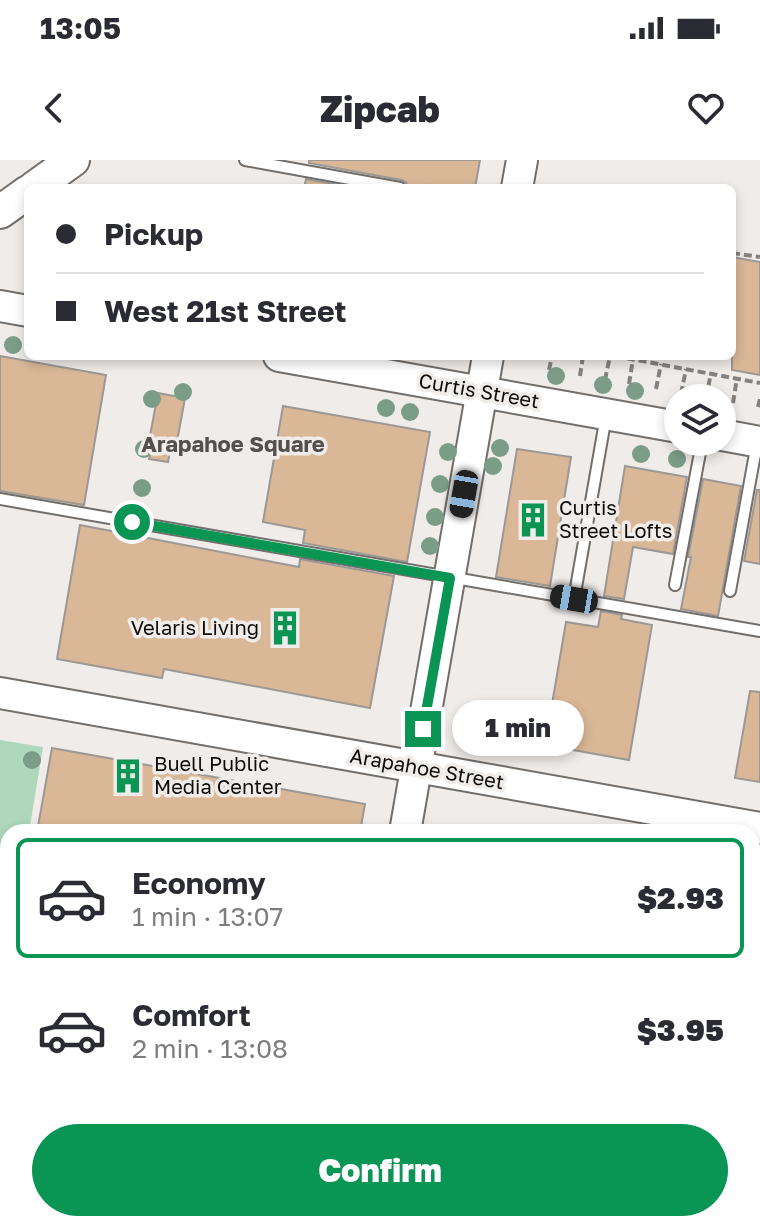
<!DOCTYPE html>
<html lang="en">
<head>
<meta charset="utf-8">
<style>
	:root { --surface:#fff; --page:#f7f7f7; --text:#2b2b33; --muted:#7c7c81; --line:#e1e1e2; --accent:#0a9555 }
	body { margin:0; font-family:"Golos Text",sans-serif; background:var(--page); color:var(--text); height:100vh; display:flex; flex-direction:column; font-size:30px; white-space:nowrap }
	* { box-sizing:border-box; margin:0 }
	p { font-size:26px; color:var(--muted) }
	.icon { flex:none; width:44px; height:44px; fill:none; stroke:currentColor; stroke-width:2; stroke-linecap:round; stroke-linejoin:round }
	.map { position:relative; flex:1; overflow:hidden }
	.panel { position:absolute; left:0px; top:664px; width:760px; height:408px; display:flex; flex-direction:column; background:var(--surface); border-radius:24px 24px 0 0; box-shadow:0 4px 12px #0003 }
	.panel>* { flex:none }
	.top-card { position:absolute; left:24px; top:24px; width:712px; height:176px; border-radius:12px; box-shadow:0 4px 12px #0003; display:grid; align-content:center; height:176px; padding:0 32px; background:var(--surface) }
	.controls { position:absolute; left:664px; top:224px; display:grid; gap:16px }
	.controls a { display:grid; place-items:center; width:72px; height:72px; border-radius:50%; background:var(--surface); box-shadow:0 4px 12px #0003; font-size:40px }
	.end { position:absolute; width:36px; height:36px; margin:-18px; border:10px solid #0a9555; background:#fff; box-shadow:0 0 0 4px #fff }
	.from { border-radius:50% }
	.bubble { position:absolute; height:56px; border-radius:28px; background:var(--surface); box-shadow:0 4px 12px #0003; font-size:26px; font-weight:800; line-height:56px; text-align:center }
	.car { position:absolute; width:24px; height:48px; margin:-24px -12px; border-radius:10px; box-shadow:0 0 6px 2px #0007; background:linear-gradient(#222 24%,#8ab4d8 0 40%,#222 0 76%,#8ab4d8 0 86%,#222 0) }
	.top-card b { display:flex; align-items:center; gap:28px; height:76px; font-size:30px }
	.top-card b+b { border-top:2px solid var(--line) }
	.top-card i { width:20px; height:20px; background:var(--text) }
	ul { padding:14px 0 0; list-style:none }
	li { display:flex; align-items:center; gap:24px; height:120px; margin:0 16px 12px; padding:0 16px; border:4px solid transparent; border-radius:12px }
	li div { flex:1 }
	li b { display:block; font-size:30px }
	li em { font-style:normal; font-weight:800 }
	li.current { border-color:var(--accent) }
	li>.icon { width:72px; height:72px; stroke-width:1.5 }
	.action { display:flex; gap:16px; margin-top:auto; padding:16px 32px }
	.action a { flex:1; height:92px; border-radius:48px; background:var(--accent); color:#fff; font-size:32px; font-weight:800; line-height:92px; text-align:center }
	.status { display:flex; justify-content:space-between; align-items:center; height:56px; padding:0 40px; background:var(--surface); direction:ltr }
	.status svg { height:22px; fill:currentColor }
	header { display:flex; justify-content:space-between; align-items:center; height:104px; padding:0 32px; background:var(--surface); font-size:36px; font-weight:800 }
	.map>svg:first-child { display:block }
	.green { fill:#aed7bb }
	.building { fill:#d9b797; stroke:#9b9895; stroke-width:2 }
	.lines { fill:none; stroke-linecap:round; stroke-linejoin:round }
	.lane-casing { stroke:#716e6b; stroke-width:14 }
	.secondary-casing { stroke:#716e6b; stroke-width:34 }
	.primary-casing { stroke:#716e6b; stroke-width:36 }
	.path { stroke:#848280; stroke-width:4; stroke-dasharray:8 4; stroke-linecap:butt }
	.lane { stroke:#fff; stroke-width:10 }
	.secondary { stroke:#fff; stroke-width:30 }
	.primary { stroke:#fff; stroke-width:32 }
	.tree { fill:#7b9d88 }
	.route { stroke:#0a9555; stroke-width:10 }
	.labels { text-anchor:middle; stroke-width:7; stroke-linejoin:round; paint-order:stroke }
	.street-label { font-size:20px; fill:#0d0c0b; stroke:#f0ece9 }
	.poi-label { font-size:20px; fill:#0d0c0b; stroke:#f0ece9; text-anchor:start }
	.neighbourhood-label { font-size:22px; font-weight:bold; fill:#524f4d; stroke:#f0ece9 }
</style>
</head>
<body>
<div class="status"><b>13:05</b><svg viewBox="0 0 49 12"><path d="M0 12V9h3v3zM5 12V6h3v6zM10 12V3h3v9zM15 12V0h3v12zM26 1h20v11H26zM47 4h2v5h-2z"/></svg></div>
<header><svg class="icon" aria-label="back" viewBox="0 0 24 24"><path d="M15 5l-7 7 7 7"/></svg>Zipcab<svg class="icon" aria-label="heart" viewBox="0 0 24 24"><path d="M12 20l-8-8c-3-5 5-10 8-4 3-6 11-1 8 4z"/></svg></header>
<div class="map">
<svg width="760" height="1072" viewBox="0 0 760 1072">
	<rect width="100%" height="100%" fill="#f0ece9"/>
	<path class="green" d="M0,580L43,587L29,672H8V688L0,687Z"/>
	<g class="building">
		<path d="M309,0H480L475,28H446L428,25L427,28H408L406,22L401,20L309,3Z"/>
		<path d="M306,19L355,28H304Z"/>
		<path d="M732,97L760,102V215L732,210Z"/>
		<path d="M0,196L106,215L84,345L0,331Z"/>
		<path d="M158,233L185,238L176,287L171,286L168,302L149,299L153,282L149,281Z"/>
		<path d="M283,246L430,272L407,402L303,383L305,370L263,362Z"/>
		<path d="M517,289L571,297L550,426L496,417Z"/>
		<path d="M625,306L687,317L673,394L633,387L624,439L604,436Z"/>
		<path d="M703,319L741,326L718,456L681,449L691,397H688Z"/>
		<path d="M757,330H760V404L744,401Z"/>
		<path d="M80,365L299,407L300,399L394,416L370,548L164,509L162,518L57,499Z"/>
		<path d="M601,451L622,455L621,459L652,465L629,600L545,585L566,462L598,467Z"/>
		<path d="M750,531L760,532V622L735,618Z"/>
		<path d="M52,588L365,644L360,672H37Z"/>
	</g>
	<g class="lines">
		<g class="lane-casing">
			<g id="lane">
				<path d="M245,0L400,28"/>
				<path d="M0,339L760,471"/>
				<path d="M675,425L702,282"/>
				<path d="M730,431L757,283"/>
				<path d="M574,439L606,256"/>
				<path d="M0,727L8,728"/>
			</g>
		</g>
		<g class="secondary-casing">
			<g id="secondary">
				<path d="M517,28L522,0"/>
				<path d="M0,146L28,151"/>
				<path d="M279,196L678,267"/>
				<path d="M722,275L760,282"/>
				<path d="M0,533L760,668"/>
				<path d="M405,672L488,196"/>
				<path d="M0,916L8,917"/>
				<path d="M752,1045L760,1046"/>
				<path d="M335,1072L336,1064"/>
			</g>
		</g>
		<g class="primary-casing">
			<g id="primary">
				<path d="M34,28L73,0"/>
				<path d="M0,52L28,32"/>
			</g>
		</g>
		<g class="path">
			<path d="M732,93L760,97"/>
			<path d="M615,196L760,223"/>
			<path d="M549,210L552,196"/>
			<path d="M580,216L583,196"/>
			<path d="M605,220L610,196"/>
			<path d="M629,224L633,199"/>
			<path d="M656,229L661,204"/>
			<path d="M681,234L686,209"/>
			<path d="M706,238L711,213"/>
			<path d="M733,243L737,218"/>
			<path d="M758,247L760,239"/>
		</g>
		<use href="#lane" class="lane"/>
		<use href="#secondary" class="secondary"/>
		<use href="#primary" class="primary"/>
	</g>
	<g class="tree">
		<circle cx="13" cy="185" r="9"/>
		<circle cx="556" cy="216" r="9"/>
		<circle cx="603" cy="225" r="9"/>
		<circle cx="635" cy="231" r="9"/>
		<circle cx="183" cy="232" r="9"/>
		<circle cx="152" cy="239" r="9"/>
		<circle cx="386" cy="248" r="9"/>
		<circle cx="410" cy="252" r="9"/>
		<circle cx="500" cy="288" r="9"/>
		<circle cx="144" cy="289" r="9"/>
		<circle cx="448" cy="292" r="9"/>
		<circle cx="641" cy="294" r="9"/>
		<circle cx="677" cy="299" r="9"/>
		<circle cx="493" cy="306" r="9"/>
		<circle cx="440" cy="324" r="9"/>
		<circle cx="142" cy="328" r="9"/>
		<circle cx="435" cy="357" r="9"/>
		<circle cx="430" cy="386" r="9"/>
		<circle cx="32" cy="600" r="9"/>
	</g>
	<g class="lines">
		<path class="route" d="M132,362L450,418L423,569"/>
	</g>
	<defs>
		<g id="building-bare" transform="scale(2.76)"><path d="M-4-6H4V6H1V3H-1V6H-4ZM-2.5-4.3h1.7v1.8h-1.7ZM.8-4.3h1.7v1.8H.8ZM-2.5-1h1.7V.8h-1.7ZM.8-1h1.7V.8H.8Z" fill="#0a9555" stroke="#f0ece9" stroke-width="2.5" paint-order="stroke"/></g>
	</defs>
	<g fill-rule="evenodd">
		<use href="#building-bare" x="533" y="360"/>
		<use href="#building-bare" x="285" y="468"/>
		<use href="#building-bare" x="128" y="616"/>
	</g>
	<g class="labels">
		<g class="street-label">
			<text transform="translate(479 231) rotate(10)" y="7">Curtis Street</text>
			<text transform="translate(427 609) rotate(10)" y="7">Arapahoe Street</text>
		</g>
		<g class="poi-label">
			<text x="559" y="355">Curtis<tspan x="559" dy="23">Street Lofts</tspan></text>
			<text x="259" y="475" text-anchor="end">Velaris Living</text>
			<text x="154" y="611">Buell Public<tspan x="154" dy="23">Media Center</tspan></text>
		</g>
		<g class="neighbourhood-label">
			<text x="233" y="292">Arapahoe Square</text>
		</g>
	</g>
</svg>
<div class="controls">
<a><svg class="icon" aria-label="layers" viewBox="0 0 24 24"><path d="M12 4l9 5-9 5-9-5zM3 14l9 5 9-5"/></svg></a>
</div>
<i class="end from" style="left:132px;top:362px"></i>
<i class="end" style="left:423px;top:569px"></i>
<div class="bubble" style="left:452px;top:540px;width:132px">1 min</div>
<i class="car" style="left:464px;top:334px;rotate:190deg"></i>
<i class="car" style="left:574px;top:439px;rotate:280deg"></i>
<div class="top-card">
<b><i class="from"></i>Pickup</b>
<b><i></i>West 21st Street</b>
</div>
<section class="panel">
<ul>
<li class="current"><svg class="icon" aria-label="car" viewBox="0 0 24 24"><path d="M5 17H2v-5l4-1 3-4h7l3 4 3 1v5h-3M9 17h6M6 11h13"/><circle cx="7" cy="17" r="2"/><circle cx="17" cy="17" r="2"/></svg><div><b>Economy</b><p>1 min · 13:07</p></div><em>$2.93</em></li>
<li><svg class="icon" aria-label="car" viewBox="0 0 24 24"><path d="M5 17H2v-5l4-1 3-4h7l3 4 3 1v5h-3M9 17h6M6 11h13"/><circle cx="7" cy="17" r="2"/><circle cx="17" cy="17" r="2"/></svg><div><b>Comfort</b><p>2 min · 13:08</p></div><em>$3.95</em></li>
</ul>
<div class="action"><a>Confirm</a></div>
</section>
</div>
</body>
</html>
